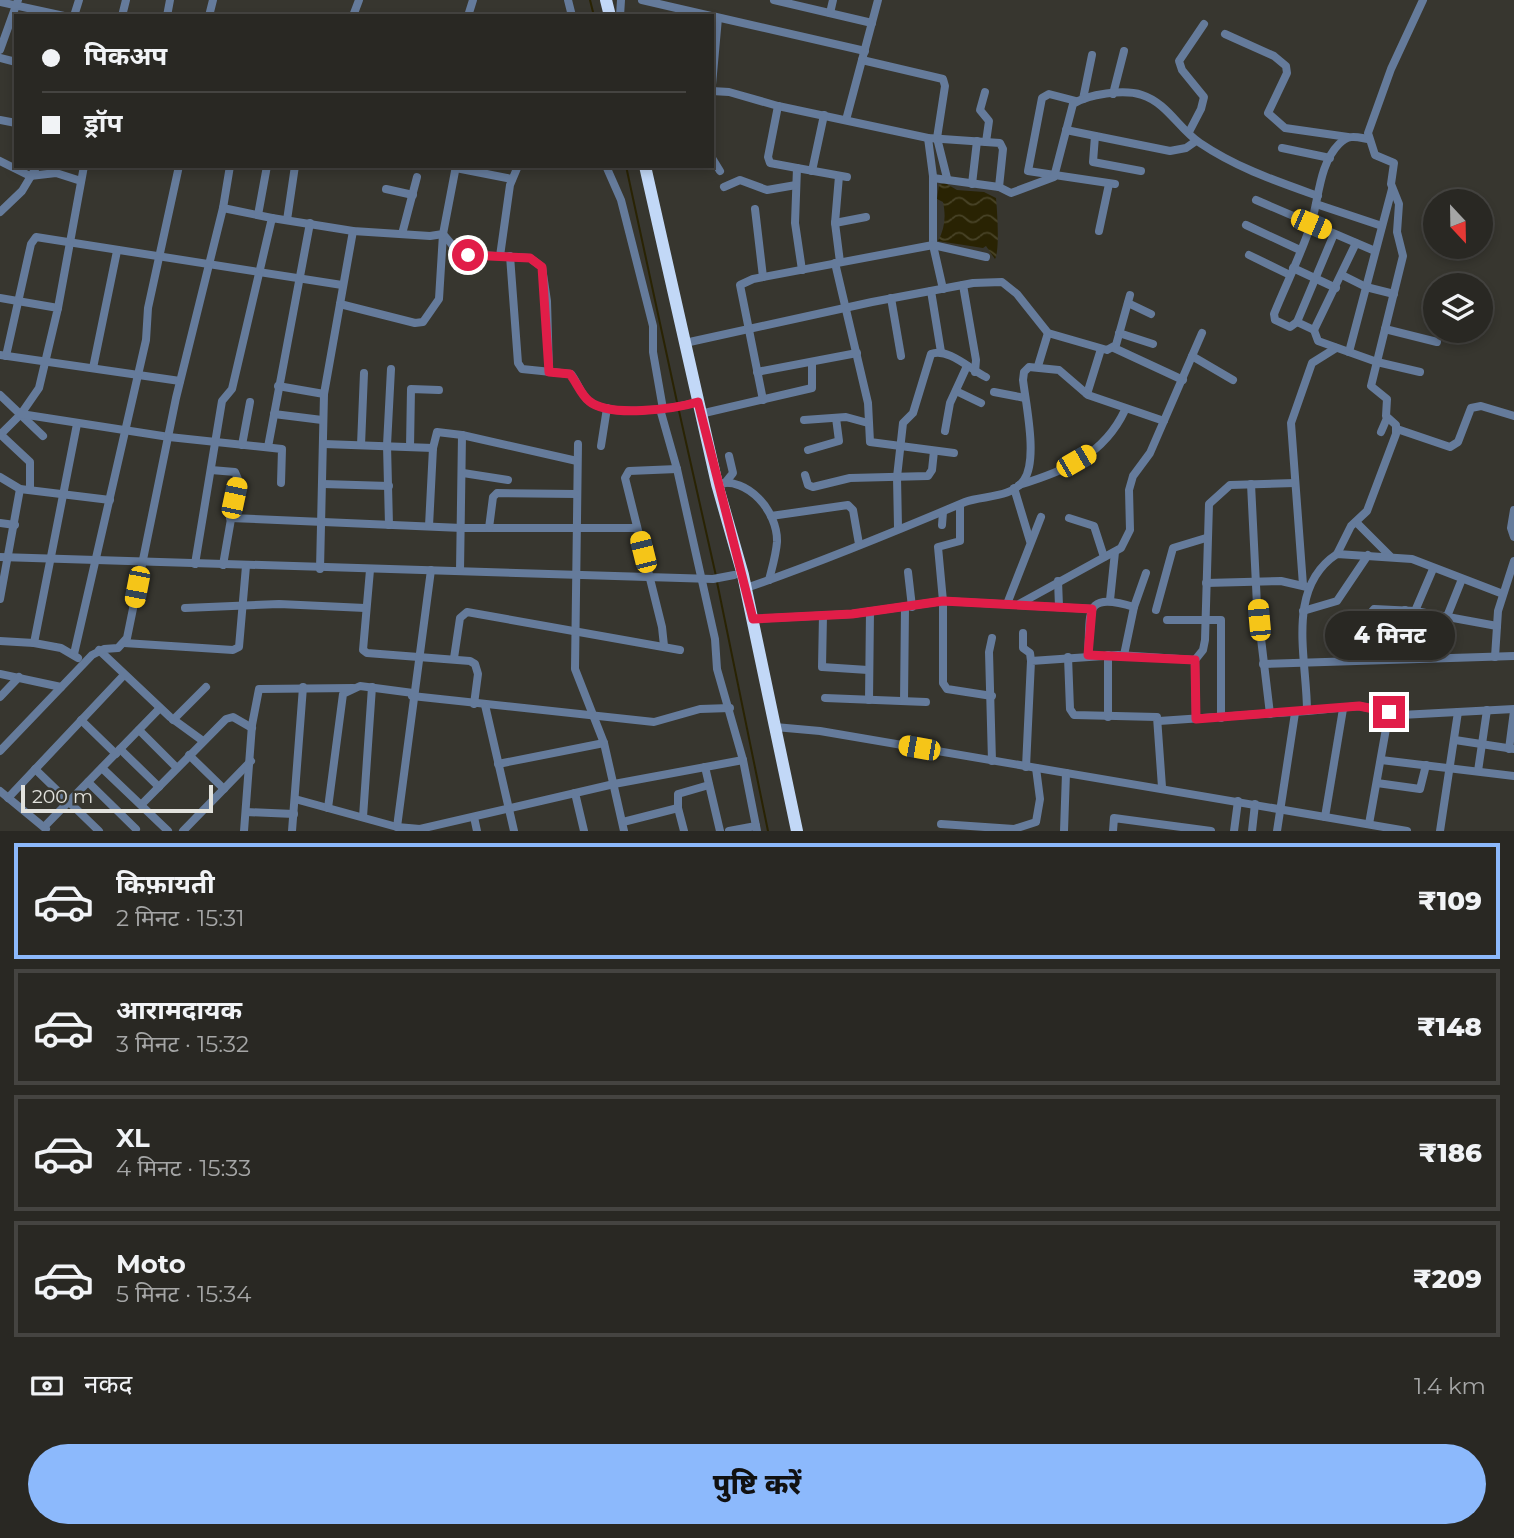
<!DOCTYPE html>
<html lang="hi">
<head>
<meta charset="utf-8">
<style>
	:root { --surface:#292823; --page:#31302b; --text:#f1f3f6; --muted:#a5a6a6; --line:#454441; --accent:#8cb9fc }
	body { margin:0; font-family:Montserrat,"Noto Sans Devanagari",sans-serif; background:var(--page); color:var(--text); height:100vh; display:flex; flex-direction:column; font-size:26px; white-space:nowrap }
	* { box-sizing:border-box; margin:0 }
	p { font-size:23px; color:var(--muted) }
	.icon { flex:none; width:38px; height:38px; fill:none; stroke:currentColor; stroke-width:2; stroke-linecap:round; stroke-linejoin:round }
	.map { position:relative; height:831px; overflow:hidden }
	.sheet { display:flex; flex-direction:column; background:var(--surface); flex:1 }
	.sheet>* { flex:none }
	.banner { position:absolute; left:14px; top:14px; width:700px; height:154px; border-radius:0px; box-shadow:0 4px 10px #0003,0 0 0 2px var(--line); display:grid; align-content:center; height:154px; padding:0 28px; background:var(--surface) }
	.needle { width:46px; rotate:158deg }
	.fabs { position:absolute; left:1423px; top:189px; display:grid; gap:14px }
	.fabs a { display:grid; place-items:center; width:70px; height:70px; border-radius:50%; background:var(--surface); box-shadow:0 4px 10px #0003,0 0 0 2px var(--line); font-size:35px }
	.scale { position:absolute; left:21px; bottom:18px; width:192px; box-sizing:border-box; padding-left:7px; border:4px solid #e2e2dd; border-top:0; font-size:19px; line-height:24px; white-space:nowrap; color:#e2e2dd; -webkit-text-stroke:5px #37362f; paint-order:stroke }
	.end { position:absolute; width:32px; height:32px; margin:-16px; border:9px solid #e11d48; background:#fff; box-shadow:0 0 0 4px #fff }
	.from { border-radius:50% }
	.bubble { position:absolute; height:49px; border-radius:24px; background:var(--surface); box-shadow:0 4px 10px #0003,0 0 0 2px var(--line); font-size:23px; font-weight:800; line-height:49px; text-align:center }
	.car { position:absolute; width:21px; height:42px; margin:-21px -10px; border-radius:9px; box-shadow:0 0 5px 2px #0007; background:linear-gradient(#f5c518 24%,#345 0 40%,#f5c518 0 76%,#345 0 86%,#f5c518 0) }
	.banner b { display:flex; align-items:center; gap:24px; height:66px; font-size:26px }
	.banner b+b { border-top:2px solid var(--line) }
	.banner i { width:18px; height:18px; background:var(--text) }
	ul { padding:12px 0 0; list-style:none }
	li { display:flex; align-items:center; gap:21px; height:116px; margin:0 14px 10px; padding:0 14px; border:4px solid var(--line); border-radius:0px }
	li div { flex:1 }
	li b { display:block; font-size:26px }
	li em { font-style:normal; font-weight:800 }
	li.active { border-color:var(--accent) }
	li>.icon { width:63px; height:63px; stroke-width:1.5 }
	.pay { display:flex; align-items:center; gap:18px; height:77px; padding:0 28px; font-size:26px }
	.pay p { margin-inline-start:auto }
	.button { display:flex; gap:14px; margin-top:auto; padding:14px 28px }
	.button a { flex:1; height:80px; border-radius:42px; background:var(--accent); color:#111; font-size:28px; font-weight:800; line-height:80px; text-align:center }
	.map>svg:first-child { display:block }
	.water { fill:url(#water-waves) }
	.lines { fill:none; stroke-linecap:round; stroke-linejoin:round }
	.stream { stroke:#292303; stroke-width:2 }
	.minor { stroke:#657b9b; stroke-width:8 }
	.highway { stroke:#c2d8f7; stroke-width:12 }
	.route { stroke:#e11d48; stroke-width:9 }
</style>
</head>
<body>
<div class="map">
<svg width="1514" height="831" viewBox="0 0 1514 831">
	<defs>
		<pattern id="water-waves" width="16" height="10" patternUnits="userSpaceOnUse" patternTransform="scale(1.75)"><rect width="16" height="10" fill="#292303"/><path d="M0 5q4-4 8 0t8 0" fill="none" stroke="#484327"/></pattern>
	</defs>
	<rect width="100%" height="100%" fill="#37362f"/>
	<path class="water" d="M945,183L957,190L984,192L996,198C997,208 1000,251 995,259L986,246L983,248L938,241C945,228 946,216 943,202L937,199L939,185Z"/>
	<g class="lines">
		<g class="stream">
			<path d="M590,0L594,16"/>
			<path d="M626,166L677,402"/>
			<path d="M679,411L716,576"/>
			<path d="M717,582L768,831"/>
		</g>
		<g class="minor">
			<path d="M568,0L572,16"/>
			<path d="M642,0L711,16"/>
			<path d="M774,0L872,23"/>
			<path d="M0,2L64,16"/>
			<path d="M830,13L833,0"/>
			<path d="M74,16L79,0"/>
			<path d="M122,16L126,0"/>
			<path d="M167,16L170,0"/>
			<path d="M209,16L213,0"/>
			<path d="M353,16L359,0"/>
			<path d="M468,16L473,0"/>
			<path d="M620,16L621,0"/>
			<path d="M712,16L865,51"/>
			<path d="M1225,34L1274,56L1286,66L1287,73L1268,113L1285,128L1348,137"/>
			<path d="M0,50L18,0"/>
			<path d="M0,58L16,62"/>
			<path d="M862,60L943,79L945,86L937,138L947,178"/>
			<path d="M712,85L718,18"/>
			<path d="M712,91L729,92L778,106L928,138L1000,143L1003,149L999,187"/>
			<path d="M985,92L980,110L989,121L986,142"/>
			<path d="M1113,94L1124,51"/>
			<path d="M1083,99L1092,55"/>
			<path d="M1076,101L1049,94L1042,98L1028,171L1115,184"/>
			<path d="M778,106L768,157L770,163L797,168L795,223L802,270"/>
			<path d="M0,120L16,123"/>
			<path d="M846,120L878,0"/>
			<path d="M1066,130L1170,151L1186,148L1196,141"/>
			<path d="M1189,132L1201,109L1204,97L1182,70L1179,61L1204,24"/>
			<path d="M1095,136L1093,162L1141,171"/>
			<path d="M928,138L933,176V245L943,289"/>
			<path d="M1282,148L1330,158"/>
			<path d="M712,158L720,171"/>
			<path d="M0,161L30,176L56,173L81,181"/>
			<path d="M606,166L621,200L653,326V352L663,409"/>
			<path d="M456,168L512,179"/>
			<path d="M797,168L847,177"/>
			<path d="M812,171L824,115"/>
			<path d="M839,176L835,223L840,262"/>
			<path d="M933,178L999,187L1011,193L1054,177L1073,104C1088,94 1124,89 1142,95C1167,103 1179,129 1200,143C1237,168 1276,181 1318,196"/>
			<path d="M972,184L977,141"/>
			<path d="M724,187L740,180L767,190L796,185"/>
			<path d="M386,189L413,195"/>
			<path d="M1256,200L1375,251"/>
			<path d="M1316,204L1382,226"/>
			<path d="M223,208L272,218"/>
			<path d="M755,209L763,277"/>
			<path d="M0,212L22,191L37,166"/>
			<path d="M258,215L267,166"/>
			<path d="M287,220L295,166"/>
			<path d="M835,223L866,217"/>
			<path d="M1246,225L1300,250"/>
			<path d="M1099,231L1109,184"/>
			<path d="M402,234L417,177"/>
			<path d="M443,234L460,254L530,258L542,267L547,301L549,372"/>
			<path d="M1334,234L1297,322L1314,330L1318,341L1377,362L1420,372"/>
			<path d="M1249,255L1290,275"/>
			<path d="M500,256L510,185L518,166"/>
			<path d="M510,256L518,363L522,369L571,374C578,383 581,395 589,401C609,418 674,409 697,402"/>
			<path d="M835,263L868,403L870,442L954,453"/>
			<path d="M1293,268L1336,288"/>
			<path d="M1342,275L1366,287L1394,294"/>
			<path d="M963,285L976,360L975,372"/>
			<path d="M931,291L941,352"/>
			<path d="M0,298L58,308L39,388L21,414L0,435"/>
			<path d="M891,298L901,356"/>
			<path d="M1128,303L1151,314"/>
			<path d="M340,304L415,323L423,322L439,299L443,234"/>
			<path d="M58,308L84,166"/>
			<path d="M1297,322L1290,327L1275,320L1274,314C1286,284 1301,255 1311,224C1319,199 1319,164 1339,144C1349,134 1356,137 1368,139"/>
			<path d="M1385,329L1437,342"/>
			<path d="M1314,330L1356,243"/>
			<path d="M1119,333L1153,344"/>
			<path d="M685,343L872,302L973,283L1002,282L1017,294L1048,333L1107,350L1116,345L1130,295"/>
			<path d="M1114,348L1183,380"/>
			<path d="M1349,352L1392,189"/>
			<path d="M0,355L180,381"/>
			<path d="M6,356L31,244L36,237L342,285"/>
			<path d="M1192,356L1233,380"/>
			<path d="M1038,366L1048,333"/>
			<path d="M93,368L117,251"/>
			<path d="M757,372L857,353"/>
			<path d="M278,386L324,394"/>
			<path d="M956,391L981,403"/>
			<path d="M994,392L1025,398"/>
			<path d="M1087,394L1101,349"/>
			<path d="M0,395L43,436"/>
			<path d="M763,400L740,285L753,279L933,245L986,257"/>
			<path d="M660,409L677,469L715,639L717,669L743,760L757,831"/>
			<path d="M21,414L169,437L282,449L281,483"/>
			<path d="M274,414L322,420"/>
			<path d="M700,414L812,388V363"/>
			<path d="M804,420L846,417L868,423"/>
			<path d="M77,424L34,643L61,648L78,658"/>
			<path d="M1397,429L1450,447L1458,442L1471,408L1481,406L1514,416"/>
			<path d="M945,431L950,403L967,366"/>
			<path d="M1381,432L1387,418"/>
			<path d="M0,434L30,462V490"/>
			<path d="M324,444L433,448"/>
			<path d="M578,444L575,669L604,743L624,831"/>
			<path d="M242,445L250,402"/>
			<path d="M361,445L364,373"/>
			<path d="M601,446L607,408"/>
			<path d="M268,447L310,223"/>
			<path d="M410,447L411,389L439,390"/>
			<path d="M808,450L839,441L836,418"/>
			<path d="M211,470L235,472L238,479L223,565"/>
			<path d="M463,473L508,480"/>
			<path d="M805,475L808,485L813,487L850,478L928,476L932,470L934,451"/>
			<path d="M0,477L20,489L110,500"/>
			<path d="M725,483L733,473L729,456"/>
			<path d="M323,484L389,486"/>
			<path d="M717,484C748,476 778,512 777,542C776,555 772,568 769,580"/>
			<path d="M1251,484L1257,605L1270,714"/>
			<path d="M1019,485C1065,471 1104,455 1125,410"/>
			<path d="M1014,488L1030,541"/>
			<path d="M960,505V541L938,547L943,601V683L947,689L992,696"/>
			<path d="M1514,510L1511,528L1514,537"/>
			<path d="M771,516L848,505L853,510L859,544"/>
			<path d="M230,518L462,528H637"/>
			<path d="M1069,518L1094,526L1104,557"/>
			<path d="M1356,522L1390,556"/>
			<path d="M0,523L15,525"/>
			<path d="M389,525L387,445L391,369"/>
			<path d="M942,525L943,512"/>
			<path d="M429,526L433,448L437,432L462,435L577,461"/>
			<path d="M898,527L897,477L903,423L913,413L931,354C948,347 971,370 986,377"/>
			<path d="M489,528L493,497L497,493L576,494"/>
			<path d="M1337,554L1351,526L1367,511L1396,434V425L1386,416L1387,399L1371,386L1403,256L1397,232L1399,204L1391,184L1394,163L1375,155L1368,133L1391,69L1423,0"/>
			<path d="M0,557L713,579L734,575"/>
			<path d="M195,564L222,401L232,389L272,218L353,231L430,236L443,234L456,166"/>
			<path d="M320,569L324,394L353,231"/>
			<path d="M370,570L363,650L367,653L470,661L475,664L478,674L474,704"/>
			<path d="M460,571L462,435"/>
			<path d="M908,572L912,607"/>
			<path d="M1058,581L1059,606"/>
			<path d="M1206,583L1281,581L1307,587"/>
			<path d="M1303,585L1291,423L1312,363L1336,348"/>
			<path d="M746,588C819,563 894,532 965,502C983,495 1011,499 1024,480C1038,460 1026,405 1023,380L1024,372L1029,367L1059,370L1088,395L1164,421"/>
			<path d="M0,599L20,489"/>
			<path d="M1110,600L1115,552"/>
			<path d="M1007,604L1041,517"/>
			<path d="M1019,604L1121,548L1130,530L1129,490L1133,476L1150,453L1202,333"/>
			<path d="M185,608L279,604L365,608"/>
			<path d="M1156,610L1173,548L1206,538"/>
			<path d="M1405,610L1408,659"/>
			<path d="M1303,611L1337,601L1368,555"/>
			<path d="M1415,611L1433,569"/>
			<path d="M823,615L822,667L868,670"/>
			<path d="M753,619L852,614L943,601L1092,609"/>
			<path d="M1446,619L1462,579"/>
			<path d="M1167,620H1221V718"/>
			<path d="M1023,633V648L1030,653L1031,661"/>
			<path d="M992,638L989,652L992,761"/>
			<path d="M0,641L34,643"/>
			<path d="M124,643L233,650L239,647L246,566"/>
			<path d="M664,646L662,627L625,478L629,471L677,469"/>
			<path d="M99,650L170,717L203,741"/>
			<path d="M74,654L146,340L148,308L179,166"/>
			<path d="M1088,655C1091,612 1082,591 1134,607"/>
			<path d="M1108,655V717"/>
			<path d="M1124,655L1134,607L1146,573"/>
			<path d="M1068,657L1070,709L1074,715L1157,717L1162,787"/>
			<path d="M1495,657L1498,611L1514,561"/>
			<path d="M454,658L460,618L467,612L680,650"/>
			<path d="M1195,660L1196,719"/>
			<path d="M1369,660L1368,616L1374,609L1415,611L1497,626"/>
			<path d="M1263,664L1514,656"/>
			<path d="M0,674L61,687"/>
			<path d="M412,696L654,722L700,709L730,708"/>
			<path d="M0,697L19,677"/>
			<path d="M825,698L926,702"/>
			<path d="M869,700L870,611"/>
			<path d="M904,701L905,608"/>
			<path d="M485,705L514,831"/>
			<path d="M1307,711L1359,706L1401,715L1514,709"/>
			<path d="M81,720L116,754"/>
			<path d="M173,720L206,687"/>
			<path d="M1159,721L1307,711C1307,659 1285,588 1337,554L1412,559L1503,594"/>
			<path d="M775,727L820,731L1407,831"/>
			<path d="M139,730L177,768"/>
			<path d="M1455,740L1514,749"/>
			<path d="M120,749L159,787"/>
			<path d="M1509,749L1514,711"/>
			<path d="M0,751L92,655L104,649L118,648L127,638L176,398L223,208L230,166"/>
			<path d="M189,755L224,789"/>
			<path d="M1381,760L1514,776"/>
			<path d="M498,764L604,743"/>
			<path d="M705,767L720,831"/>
			<path d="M1026,767L1031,661L1118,655L1195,660L1203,650L1205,640L1209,504L1230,485L1295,483"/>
			<path d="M102,768L168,831"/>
			<path d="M35,769L99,831"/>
			<path d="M1478,771L1487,710"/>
			<path d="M88,782L136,829"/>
			<path d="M1377,783L1420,789L1426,765"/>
			<path d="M0,791L46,829"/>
			<path d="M575,793L584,831"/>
			<path d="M8,798L124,675"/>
			<path d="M295,799L397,827L420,829L614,784L743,760"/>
			<path d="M141,805L226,719L233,717L252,728"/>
			<path d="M328,808L343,694L360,686L413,693"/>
			<path d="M678,808V794L709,785"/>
			<path d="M246,812L294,814"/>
			<path d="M363,817L372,687"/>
			<path d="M474,817L477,831"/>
			<path d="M1325,817L1343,709"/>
			<path d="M623,822L678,808L684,831"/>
			<path d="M941,824L1014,829L1036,822L1040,799L1036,768"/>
			<path d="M1369,824L1389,712"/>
			<path d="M44,827L160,708"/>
			<path d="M397,827L431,570"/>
			<path d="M183,831L251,761"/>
			<path d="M244,831L252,725L259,689L353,688"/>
			<path d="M292,831L303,687"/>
			<path d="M729,831L756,826"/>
			<path d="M1064,831L1066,773"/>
			<path d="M1113,831L1114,818L1211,831"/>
			<path d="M1234,831L1238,801"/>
			<path d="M1252,831L1255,804"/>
			<path d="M1277,831L1295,713"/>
			<path d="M1440,831L1458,712"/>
		</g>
		<g class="highway">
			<path d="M606,0L610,16"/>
			<path d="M645,166L717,484L743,575L797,831"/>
		</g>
	</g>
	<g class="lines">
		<path class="route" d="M468,255L530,258L542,267L549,372L570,374C577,383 581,395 589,401C609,418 674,409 698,402L753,619L852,614L943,601L1092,609L1088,655L1195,660L1196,719L1359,706L1389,712"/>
	</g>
</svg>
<div class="fabs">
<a><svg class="needle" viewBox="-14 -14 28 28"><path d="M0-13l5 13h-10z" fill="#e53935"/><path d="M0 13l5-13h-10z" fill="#a5a6a6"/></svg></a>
<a><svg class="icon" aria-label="layers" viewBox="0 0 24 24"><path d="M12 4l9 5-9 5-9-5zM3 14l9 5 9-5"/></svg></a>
</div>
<div class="scale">200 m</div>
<i class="end from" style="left:468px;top:255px"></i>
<i class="end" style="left:1389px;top:712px"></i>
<div class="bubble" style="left:1325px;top:611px;width:130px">4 मिनट</div>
<i class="car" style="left:1311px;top:224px;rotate:113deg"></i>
<i class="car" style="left:1076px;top:461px;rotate:60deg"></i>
<i class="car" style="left:234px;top:498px;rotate:12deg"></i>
<i class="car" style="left:643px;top:552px;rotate:346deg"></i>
<i class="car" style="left:137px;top:587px;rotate:191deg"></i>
<i class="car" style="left:1259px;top:620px;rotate:355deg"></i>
<i class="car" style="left:919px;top:748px;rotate:280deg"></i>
<div class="banner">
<b><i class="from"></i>पिकअप</b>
<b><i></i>ड्रॉप</b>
</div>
</div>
<section class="sheet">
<ul>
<li class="active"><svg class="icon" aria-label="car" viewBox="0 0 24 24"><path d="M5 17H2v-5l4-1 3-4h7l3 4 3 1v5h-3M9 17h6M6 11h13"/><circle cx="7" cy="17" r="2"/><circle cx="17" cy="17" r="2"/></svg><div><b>किफ़ायती</b><p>2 मिनट · 15:31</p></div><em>₹109</em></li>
<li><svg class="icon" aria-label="car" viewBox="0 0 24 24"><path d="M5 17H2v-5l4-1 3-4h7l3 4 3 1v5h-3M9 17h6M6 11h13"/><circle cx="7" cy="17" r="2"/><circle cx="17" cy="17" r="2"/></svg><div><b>आरामदायक</b><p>3 मिनट · 15:32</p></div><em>₹148</em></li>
<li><svg class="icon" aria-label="car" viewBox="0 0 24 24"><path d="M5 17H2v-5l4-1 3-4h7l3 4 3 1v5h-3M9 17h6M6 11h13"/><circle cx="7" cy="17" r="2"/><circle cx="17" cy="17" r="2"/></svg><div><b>XL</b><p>4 मिनट · 15:33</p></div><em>₹186</em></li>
<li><svg class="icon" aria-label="car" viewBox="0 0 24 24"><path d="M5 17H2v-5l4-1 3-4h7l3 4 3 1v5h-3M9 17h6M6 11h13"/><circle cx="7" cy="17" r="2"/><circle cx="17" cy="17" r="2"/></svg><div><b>Moto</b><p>5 मिनट · 15:34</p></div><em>₹209</em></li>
</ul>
<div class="pay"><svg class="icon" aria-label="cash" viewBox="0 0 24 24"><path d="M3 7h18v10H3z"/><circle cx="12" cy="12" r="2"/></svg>नकद<p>1.4 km</p></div>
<div class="button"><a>पुष्टि करें</a></div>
</section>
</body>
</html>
